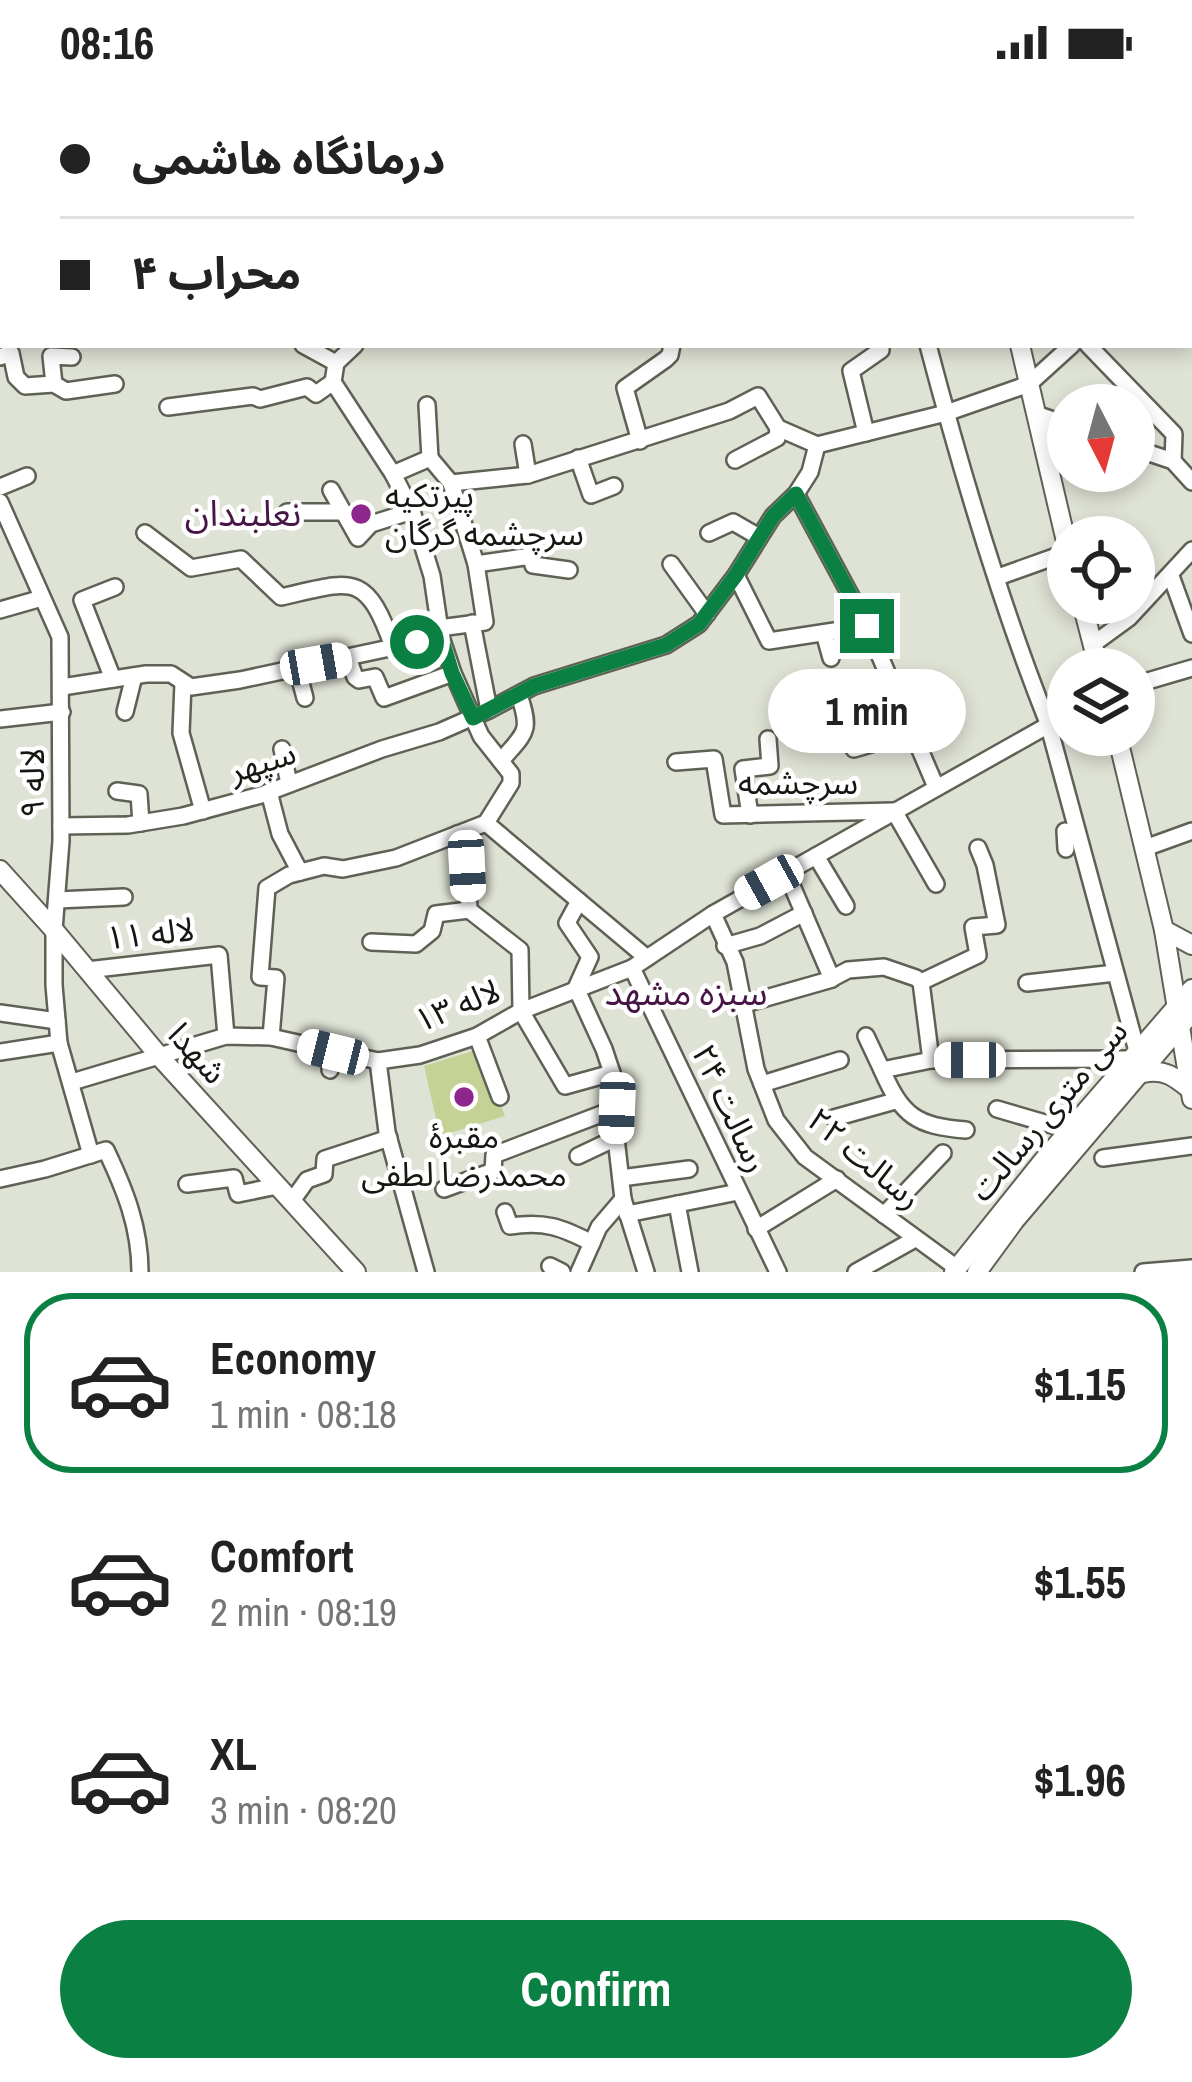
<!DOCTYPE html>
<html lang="en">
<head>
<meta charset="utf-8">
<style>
	:root { --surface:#fff; --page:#f6f6f6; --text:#222; --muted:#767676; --line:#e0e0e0; --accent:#0b8043 }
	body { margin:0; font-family:"Archivo Narrow","Noto Sans Arabic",sans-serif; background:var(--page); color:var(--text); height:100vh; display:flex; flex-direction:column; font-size:45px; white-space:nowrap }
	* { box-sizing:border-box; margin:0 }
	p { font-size:39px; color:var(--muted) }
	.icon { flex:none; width:66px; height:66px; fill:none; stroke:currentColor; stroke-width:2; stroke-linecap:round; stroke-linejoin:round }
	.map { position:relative; height:1188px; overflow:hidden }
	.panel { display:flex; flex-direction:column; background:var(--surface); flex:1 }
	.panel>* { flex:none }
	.guide { position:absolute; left:0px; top:0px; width:1194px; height:264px; box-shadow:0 6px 18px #0003; display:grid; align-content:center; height:264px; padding:0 60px; background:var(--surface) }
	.needle { width:78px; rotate:174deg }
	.buttons { position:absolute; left:1047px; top:300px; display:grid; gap:24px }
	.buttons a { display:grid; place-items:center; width:108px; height:108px; border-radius:50%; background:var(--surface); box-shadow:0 6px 18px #0003; font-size:60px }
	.end { position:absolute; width:54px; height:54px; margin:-27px; border:15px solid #0b8043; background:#fff; box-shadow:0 0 0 6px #fff }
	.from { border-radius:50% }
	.bubble { position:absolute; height:84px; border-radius:42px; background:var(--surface); box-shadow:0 6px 18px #0003; font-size:39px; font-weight:800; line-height:84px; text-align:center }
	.car { position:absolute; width:36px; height:72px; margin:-36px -18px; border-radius:15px; box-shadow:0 0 9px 3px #0007; background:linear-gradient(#fff 24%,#345 0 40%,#fff 0 76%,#345 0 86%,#fff 0) }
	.guide b { display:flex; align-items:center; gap:42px; height:114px; font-size:45px }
	.guide b+b { border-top:3px solid var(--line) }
	.guide i { width:30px; height:30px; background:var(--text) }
	ul { padding:21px 0 0; list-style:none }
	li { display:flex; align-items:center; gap:36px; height:180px; margin:0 24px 18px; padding:0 36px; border:6px solid transparent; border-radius:48px }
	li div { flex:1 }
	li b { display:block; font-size:45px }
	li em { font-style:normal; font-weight:800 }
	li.active { border-color:var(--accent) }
	li>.icon { width:108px; height:108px; stroke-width:1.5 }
	.button { display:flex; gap:24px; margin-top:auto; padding:24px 60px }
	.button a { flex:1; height:138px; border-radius:72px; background:var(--accent); color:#fff; font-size:48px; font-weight:800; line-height:138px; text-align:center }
	.status { display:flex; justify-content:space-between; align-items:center; height:84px; padding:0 60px; background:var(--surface); direction:ltr }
	.status svg { height:33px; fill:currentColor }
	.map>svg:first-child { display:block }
	.green { fill:#c5d296 }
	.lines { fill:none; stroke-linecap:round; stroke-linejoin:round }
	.minor-casing { stroke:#5e6255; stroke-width:20 }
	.major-casing { stroke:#5e6255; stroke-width:22 }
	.minor { stroke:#fff; stroke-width:15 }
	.major { stroke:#fff; stroke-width:18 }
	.route { stroke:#0b8043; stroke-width:15 }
	.poi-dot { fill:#8e278d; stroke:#fff; stroke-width:4.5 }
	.labels { text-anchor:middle; stroke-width:9; stroke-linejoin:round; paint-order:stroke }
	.poi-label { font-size:33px; fill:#161712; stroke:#fff; text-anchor:start }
	.street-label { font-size:33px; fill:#161712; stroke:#fff }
	.neighbourhood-label { font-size:36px; fill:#471646; stroke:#fff }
</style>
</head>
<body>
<div class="status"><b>08:16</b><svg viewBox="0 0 49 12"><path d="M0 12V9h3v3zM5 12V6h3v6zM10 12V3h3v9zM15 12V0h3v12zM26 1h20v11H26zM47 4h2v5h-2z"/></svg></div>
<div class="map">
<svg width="1192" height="1188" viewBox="0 0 1192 1188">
	<rect width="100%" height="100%" fill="#dfe3d5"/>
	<path class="green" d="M479,965L505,1032L440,1052L424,982Z"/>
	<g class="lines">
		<g class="minor-casing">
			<g id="minor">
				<path d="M29,0L30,3"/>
				<path d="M487,0L488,3"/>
				<path d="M614,0V3"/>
				<path d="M682,0L687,3"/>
				<path d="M899,0L900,3"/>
				<path d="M1111,0V3"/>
				<path d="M750,3L751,0"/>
				<path d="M853,3L859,0"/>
				<path d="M1081,3L1084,0"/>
				<path d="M1169,3L1172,0"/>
				<path d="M0,41L3,40"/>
				<path d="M0,174L3,178"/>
				<path d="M1191,180L1192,182"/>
				<path d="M0,197H3"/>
				<path d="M303,261L336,279"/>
				<path d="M355,261L336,279L333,298L393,390L412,427L432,492L441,553L453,589L481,652L511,690V699L486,739"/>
				<path d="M928,261C961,386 1000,519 1048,639L1137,967"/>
				<path d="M1088,261L1174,350L1173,377"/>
				<path d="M0,273L11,269L16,293L25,302L54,300L66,307L115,300"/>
				<path d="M54,300L51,272L72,273"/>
				<path d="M427,321L430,374"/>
				<path d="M168,323L253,312L260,315L307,303L316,310L333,298"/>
				<path d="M1036,330L1068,341"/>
				<path d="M866,349L851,287L881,266V261"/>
				<path d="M640,357L625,304L666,275L670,271L672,261"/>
				<path d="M523,360L528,391"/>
				<path d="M1134,364L1173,377L1192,398"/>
				<path d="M430,374L451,399L528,391L729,327L758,312L778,344L817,361"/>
				<path d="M578,374L591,411L614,402"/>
				<path d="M735,376L777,354L778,344"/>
				<path d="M393,390L430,374"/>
				<path d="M0,403L27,392"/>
				<path d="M331,406L358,454L371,440L412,427"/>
				<path d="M796,410L867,542L936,703"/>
				<path d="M0,418L60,553L61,757L54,846V901L59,959L91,1071"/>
				<path d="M287,428H342"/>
				<path d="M145,449L191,484L241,475L281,513C352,497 366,486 393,563"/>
				<path d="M709,449L733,438L759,453"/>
				<path d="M476,480L531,472L533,481L569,486"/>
				<path d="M671,480L707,530"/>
				<path d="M736,491L769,557L867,542"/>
				<path d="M1171,492L1192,550"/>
				<path d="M998,493L1068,468"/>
				<path d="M0,526L42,514"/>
				<path d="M472,539L489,626"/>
				<path d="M439,544L485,538L476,480L451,399"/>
				<path d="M824,549L831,574"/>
				<path d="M1092,561L1129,534L1192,466"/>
				<path d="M348,574L355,593L359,596L375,593L384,614L453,589"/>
				<path d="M297,584L305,614"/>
				<path d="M113,595L82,516L115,503"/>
				<path d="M183,599L181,649L203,727"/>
				<path d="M1134,601L1192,584"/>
				<path d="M62,603L146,590H171L191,603L240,596L441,553"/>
				<path d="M125,628L134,592"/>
				<path d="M0,635L62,628"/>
				<path d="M843,646L854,665L912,648"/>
				<path d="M282,665L289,700"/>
				<path d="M501,677C525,648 532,649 519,611"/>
				<path d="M676,678L714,675L723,731L894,727L936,800"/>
				<path d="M117,707L139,710L141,739"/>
				<path d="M269,708L280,750L300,788"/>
				<path d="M750,731L743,685L770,682L768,655"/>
				<path d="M486,739L647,874"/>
				<path d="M61,742L128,741L183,732L261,711L382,665L439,648L489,626L534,602L666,561L699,540L736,491L773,432L796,410L810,388L817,361L946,329L1029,300L1072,261"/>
				<path d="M1065,747L1066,765"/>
				<path d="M457,750L467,782L469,826"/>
				<path d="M1145,764L1192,747"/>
				<path d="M816,772L846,822"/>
				<path d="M786,788L832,895"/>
				<path d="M57,816L124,813"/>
				<path d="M579,817L567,839L590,873L576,904L604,965L618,1007L616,1054L623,1115L646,1188"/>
				<path d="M469,826L520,866L521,927L565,1002L612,989"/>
				<path d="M713,830L735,878L756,985L776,1036L805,1073L957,1184"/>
				<path d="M371,858L416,860L432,847L436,830L469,826"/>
				<path d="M725,862L760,852L804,829"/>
				<path d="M632,884L778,1188"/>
				<path d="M87,886L219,871L226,952"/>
				<path d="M921,898L978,871L973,843L997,841L985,781L978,764"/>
				<path d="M921,898L931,976"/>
				<path d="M1027,899L1115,889"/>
				<path d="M745,920L829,896L848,886L884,883L916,894L921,898"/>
				<path d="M0,929L57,937"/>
				<path d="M477,952L500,1013"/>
				<path d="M866,952L882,986L931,976L1130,975"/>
				<path d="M271,953L276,894L260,893L267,804L289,791L324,782L343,785L396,774L486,739"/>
				<path d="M0,968L59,959"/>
				<path d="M378,977L387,1048L426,1188"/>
				<path d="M330,986L333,968"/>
				<path d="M882,986C902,1032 916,1042 966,1046"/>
				<path d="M72,998L226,952L271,953L378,977L420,971L477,952L521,927L632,884L713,830L1068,630"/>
				<path d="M762,1000L840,976"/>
				<path d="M997,1025L1069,1046"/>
				<path d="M834,1034L895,1017"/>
				<path d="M578,1072L616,1054"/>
				<path d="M1103,1074L1192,1062"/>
				<path d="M621,1094L689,1085"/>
				<path d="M0,1095L45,1085L106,1066C125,1106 140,1143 140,1188"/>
				<path d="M187,1100L234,1094L238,1110L277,1102"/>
				<path d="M444,1105L493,1087L494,1071L617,1024"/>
				<path d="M292,1117L307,1096L324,1090L325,1075L389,1054"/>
				<path d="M677,1120L690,1188"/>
				<path d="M505,1128L510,1142C545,1137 561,1143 592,1159"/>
				<path d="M627,1130L738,1108"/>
				<path d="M884,1131L943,1069"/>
				<path d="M756,1145L837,1095"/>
				<path d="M550,1182L562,1188"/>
				<path d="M579,1188L599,1143L623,1115"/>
				<path d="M856,1188L915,1155"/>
				<path d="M1143,1188L1192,1184"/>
			</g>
		</g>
		<g class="major-casing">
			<g id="major">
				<path d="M957,0L958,3"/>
				<path d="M278,3L289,0"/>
				<path d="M344,3L355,0"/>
				<path d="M0,73L3,72"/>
				<path d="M0,90L3,89"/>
				<path d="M1020,261L1068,466"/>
				<path d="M1082,519L1099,585"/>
				<path d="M1117,651L1164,846L1192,1015"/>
				<path d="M0,786L54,846L160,973L356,1188"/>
				<path d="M1164,846L1192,861"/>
				<path d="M1143,989C1164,984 1175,993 1191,1006"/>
				<path d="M954,1188L1043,1077L1192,905"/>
				<path d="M977,1188L1015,1136L1192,928"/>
			</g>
		</g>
		<use href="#minor" class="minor"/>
		<use href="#major" class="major"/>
	</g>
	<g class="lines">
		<path class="route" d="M417,558L441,553L452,589L473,634L534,602L666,561L699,540L736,491L773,432L796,410L867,542"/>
	</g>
	<g class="poi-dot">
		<circle cx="361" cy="430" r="12"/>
		<circle cx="464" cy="1013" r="12"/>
	</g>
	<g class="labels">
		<g class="poi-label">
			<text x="385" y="423">پیرتکیه<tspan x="385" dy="38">سرچشمه گرگان</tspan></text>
			<text x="464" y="1064" text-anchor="middle">مقبرهٔ<tspan x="464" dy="38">محمدرضا لطفی</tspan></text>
		</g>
		<g class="street-label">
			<text transform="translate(262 677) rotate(-18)" y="12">سپهر</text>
			<text x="798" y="710">سرچشمه</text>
			<text transform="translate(32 699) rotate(-90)" y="12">۹ لاله</text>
			<text transform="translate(150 849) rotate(-6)" y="12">۱۱ لاله</text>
			<text transform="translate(457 921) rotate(-22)" y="12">لاله ۱۳</text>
			<text transform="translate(198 969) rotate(48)" y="12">شهدا</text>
			<text transform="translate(731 1024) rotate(65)" y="12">۲۴ رسالت</text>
			<text transform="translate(1048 1026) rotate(-50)" y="12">سی متری رسالت</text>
			<text transform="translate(865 1074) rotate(40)" y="12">۲۲ رسالت</text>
		</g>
		<g class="neighbourhood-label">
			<text x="243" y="442">نعلبندان</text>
			<text x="686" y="921">سبزه مشهد</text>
		</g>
	</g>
</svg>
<div class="buttons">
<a><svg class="needle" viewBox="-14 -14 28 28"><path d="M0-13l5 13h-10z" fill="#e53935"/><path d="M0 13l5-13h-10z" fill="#767676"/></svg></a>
<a><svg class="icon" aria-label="locate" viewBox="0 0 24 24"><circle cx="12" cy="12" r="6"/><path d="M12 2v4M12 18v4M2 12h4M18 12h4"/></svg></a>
<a><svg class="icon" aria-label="layers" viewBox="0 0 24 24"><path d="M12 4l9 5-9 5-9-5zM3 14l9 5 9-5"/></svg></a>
</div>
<i class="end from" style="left:417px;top:558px"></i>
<i class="end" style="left:867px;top:542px"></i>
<div class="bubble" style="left:768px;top:585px;width:198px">1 min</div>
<i class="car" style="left:316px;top:580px;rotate:80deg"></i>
<i class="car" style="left:467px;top:782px;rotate:177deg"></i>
<i class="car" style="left:769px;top:798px;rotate:241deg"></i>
<i class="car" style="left:333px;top:968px;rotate:284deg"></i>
<i class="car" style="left:970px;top:976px;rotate:270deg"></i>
<i class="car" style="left:617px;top:1024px;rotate:182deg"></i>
<div class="guide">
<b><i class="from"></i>درمانگاه هاشمی</b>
<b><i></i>۴ محراب</b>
</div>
</div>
<section class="panel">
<ul>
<li class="active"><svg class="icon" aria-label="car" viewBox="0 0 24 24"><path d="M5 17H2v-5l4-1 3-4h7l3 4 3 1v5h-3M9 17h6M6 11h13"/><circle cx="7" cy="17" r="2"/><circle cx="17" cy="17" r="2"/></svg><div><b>Economy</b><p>1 min · 08:18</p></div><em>$1.15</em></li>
<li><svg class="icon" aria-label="car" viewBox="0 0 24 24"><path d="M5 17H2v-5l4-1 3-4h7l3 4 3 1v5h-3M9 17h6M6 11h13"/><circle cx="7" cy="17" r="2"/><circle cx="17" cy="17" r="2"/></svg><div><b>Comfort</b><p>2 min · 08:19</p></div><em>$1.55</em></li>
<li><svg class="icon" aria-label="car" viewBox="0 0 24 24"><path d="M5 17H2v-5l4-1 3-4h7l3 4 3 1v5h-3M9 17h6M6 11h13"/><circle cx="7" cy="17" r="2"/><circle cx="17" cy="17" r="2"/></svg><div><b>XL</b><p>3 min · 08:20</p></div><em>$1.96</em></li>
</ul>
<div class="button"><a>Confirm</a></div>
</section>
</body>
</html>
